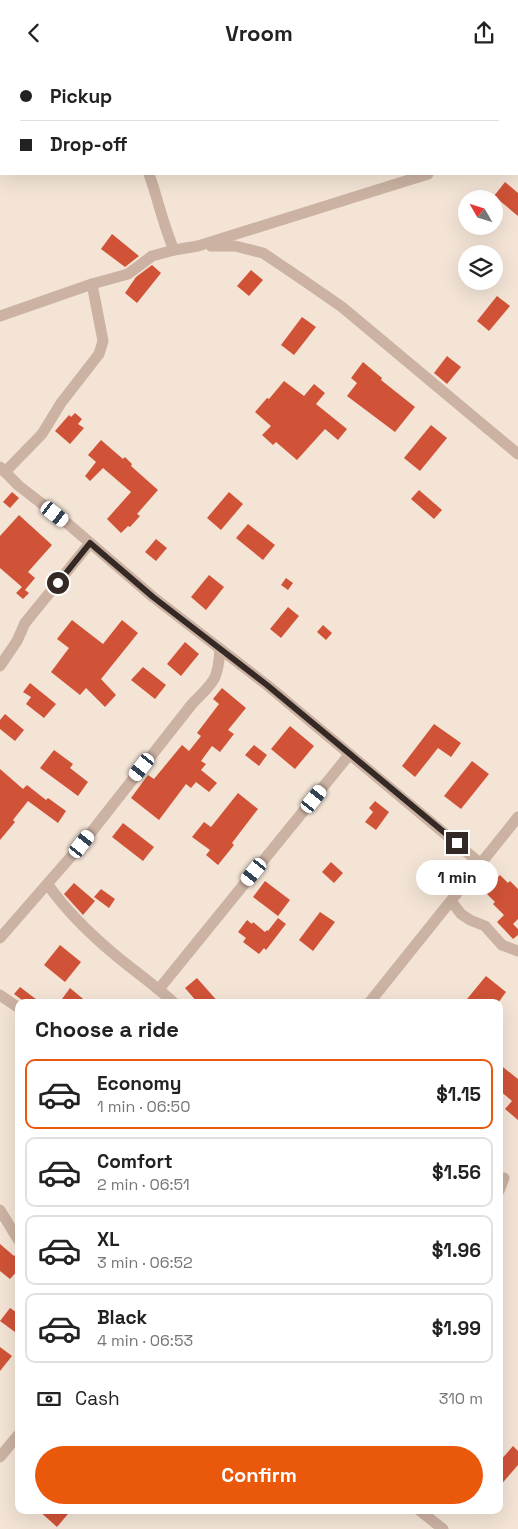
<!DOCTYPE html>
<html lang="en">
<head>
<meta charset="utf-8">
<style>
	:root { --surface:#fff; --page:#f6f6f6; --text:#222; --muted:#767676; --line:#e0e0e0; --accent:#ea580c }
	body { margin:0; font-family:"Space Grotesk",sans-serif; background:var(--page); color:var(--text); height:100vh; display:flex; flex-direction:column; font-size:19px; white-space:nowrap }
	* { box-sizing:border-box; margin:0 }
	p { font-size:16px; color:var(--muted) }
	.icon { flex:none; width:28px; height:28px; fill:none; stroke:currentColor; stroke-width:2; stroke-linecap:round; stroke-linejoin:round }
	.map { position:relative; flex:1; overflow:hidden }
	.side { position:absolute; left:15px; top:934px; width:488px; height:515px; display:flex; flex-direction:column; background:var(--surface); border-radius:10px; box-shadow:0 5px 20px #0002 }
	.side>* { flex:none }
	.guide { position:absolute; left:0px; top:0px; width:519px; height:110px; box-shadow:0 5px 20px #0002; display:grid; align-content:center; height:110px; padding:0 20px; background:var(--surface) }
	.needle { width:32px; rotate:309deg }
	.tools { position:absolute; left:458px; top:125px; display:grid; gap:10px }
	.tools a { display:grid; place-items:center; width:45px; height:45px; border-radius:50%; background:var(--surface); box-shadow:0 5px 20px #0002; font-size:25px }
	.end { position:absolute; width:22px; height:22px; margin:-11px; border:6px solid #352925; background:#fff; box-shadow:0 0 0 2px #fff }
	.from { border-radius:50% }
	.bubble { position:absolute; height:35px; border-radius:18px; background:var(--surface); box-shadow:0 5px 20px #0002; font-size:16px; font-weight:600; line-height:35px; text-align:center }
	.car { position:absolute; width:15px; height:30px; margin:-15px -8px; border-radius:6px; box-shadow:0 0 4px 1px #0007; background:linear-gradient(#fff 24%,#345 0 40%,#fff 0 76%,#345 0 86%,#fff 0) }
	.guide b { display:flex; align-items:center; gap:18px; height:48px; font-size:19px }
	.guide b+b { border-top:1px solid var(--line) }
	.guide i { width:12px; height:12px; background:var(--text) }
	ul { padding:0; list-style:none }
	li { display:flex; align-items:center; gap:15px; height:70px; margin:0 10px 8px; padding:0 10px; border:2px solid var(--line); border-radius:10px }
	li div { flex:1 }
	li b { display:block; font-size:19px }
	li em { font-style:normal; font-weight:600 }
	li.on { border-color:var(--accent) }
	li>.icon { width:45px; height:45px; stroke-width:1.5 }
	h2 { padding:0 20px; font-size:22px; line-height:60px }
	.pay { display:flex; align-items:center; gap:12px; height:55px; padding:0 20px; font-size:19px }
	.pay p { margin-inline-start:auto }
	.cta { display:flex; gap:10px; margin-top:auto; padding:10px 20px }
	.cta a { flex:1; height:58px; border-radius:30px; background:var(--accent); color:#fff; font-size:20px; font-weight:600; line-height:58px; text-align:center }
	header { display:flex; justify-content:space-between; align-items:center; height:65px; padding:0 20px; background:var(--surface); font-size:22px; font-weight:600 }
	.map>svg:first-child { display:block }
	.building { fill:#d05337 }
	.lines { fill:none; stroke-linecap:round; stroke-linejoin:round }
	.minor { stroke:#cbb2a2; stroke-width:11 }
	.route { stroke:#352925; stroke-width:6 }
</style>
</head>
<body>
<header><svg class="icon" aria-label="back" viewBox="0 0 24 24"><path d="M15 5l-7 7 7 7"/></svg>Vroom<svg class="icon" aria-label="share" viewBox="0 0 24 24"><path d="M12 15V3M7 8l5-5 5 5M5 13v7h14v-7"/></svg></header>
<div class="map">
<svg width="518" height="1464" viewBox="0 0 518 1464">
	<rect width="100%" height="100%" fill="#f3e4d6"/>
	<g class="building">
		<path d="M505,117L518,128V151L494,131Z"/>
		<path d="M112,169L139,191L125,202L101,184Z"/>
		<path d="M152,200L161,208L137,238L125,228L136,212Z"/>
		<path d="M251,205L263,215L249,231L237,221Z"/>
		<path d="M497,231L510,241L489,266L477,256Z"/>
		<path d="M302,252L316,262L294,290L281,280Z"/>
		<path d="M447,291L461,302L447,319L434,308Z"/>
		<path d="M363,297L382,313L381,315L415,342L395,367L347,331L357,318L351,313Z"/>
		<path d="M284,316L304,331L314,319L325,328L316,339L347,364L338,375L325,364L297,395L276,377L273,380L262,370L271,361L255,347L267,333L269,334Z"/>
		<path d="M75,348L82,354L78,359L84,363L70,379L55,366L69,350L71,352Z"/>
		<path d="M431,360L447,373L420,406L404,393Z"/>
		<path d="M101,375L123,394L125,392L132,399L131,401L158,425L137,449L140,451L130,462L128,461L121,468L107,454L131,427L103,403L90,416L85,411L96,397L88,390Z"/>
		<path d="M419,425L442,445L434,454L411,434Z"/>
		<path d="M12,427L19,433L10,443L3,437Z"/>
		<path d="M229,427L243,439L221,465L207,453Z"/>
		<path d="M19,450L52,480L28,507L35,513L25,525L29,528L23,534L16,528L22,522L0,503V471Z"/>
		<path d="M248,459L275,480L263,495L236,473Z"/>
		<path d="M156,474L167,483L156,496L145,487Z"/>
		<path d="M209,510L224,522L206,545L191,532Z"/>
		<path d="M286,513L293,518L288,525L281,520Z"/>
		<path d="M288,542L299,551L281,573L270,564Z"/>
		<path d="M72,555L103,579L122,555L138,568L101,614L116,630L105,642L86,623L80,630L51,607L69,583L57,574Z"/>
		<path d="M323,560L332,568L326,575L317,567Z"/>
		<path d="M185,577L199,589L181,611L167,599Z"/>
		<path d="M143,602L166,620L155,634L131,615Z"/>
		<path d="M30,618L56,639L44,653L26,639L31,632L23,627Z"/>
		<path d="M222,623L246,643L228,665L234,669L220,687L212,681L201,696L206,699L201,705L217,718L209,727L196,717L191,723L186,719L159,755L131,733L148,710L154,714L182,680L189,686L201,671L197,668L219,639L213,634Z"/>
		<path d="M5,649L24,665L15,676L0,664V655Z"/>
		<path d="M434,659L461,678L451,692L438,683L415,712L402,701Z"/>
		<path d="M290,661L314,681L295,704L271,684Z"/>
		<path d="M254,680L267,690L259,701L245,690Z"/>
		<path d="M54,685L73,699L70,703L88,717L78,731L40,703Z"/>
		<path d="M472,696L489,709L461,744L444,731Z"/>
		<path d="M0,704L23,724L27,720L46,735L48,733L66,746L58,758L28,736L13,755L15,757L0,775Z"/>
		<path d="M238,728L258,744L232,778L234,780L218,800L206,790L210,785L192,772L204,757L211,762Z"/>
		<path d="M375,736L389,747L376,765L365,757L373,747L369,743Z"/>
		<path d="M123,758L154,782L143,796L112,772Z"/>
		<path d="M331,797L343,808L334,818L322,807Z"/>
		<path d="M500,810L508,818L510,816L518,824V854L513,859L518,864V870L513,874L497,857L504,850L493,839L495,837L484,826Z"/>
		<path d="M265,816L290,835L278,851L253,832Z"/>
		<path d="M74,818L95,836L83,850L64,829Z"/>
		<path d="M101,824L115,834L109,843L94,832Z"/>
		<path d="M320,847L335,857L313,886L299,875Z"/>
		<path d="M278,853L286,859L266,885L264,883L259,889L243,877L246,873L238,867L247,855L252,859L253,857L265,867L267,865L268,866Z"/>
		<path d="M60,880L81,897L65,917L44,900Z"/>
		<path d="M486,911L506,927L498,938H472L467,934Z"/>
		<path d="M197,913L219,938H198L185,923Z"/>
		<path d="M20,922L41,938H26L14,929Z"/>
		<path d="M70,923L88,938H59Z"/>
		<path d="M499,999L518,1014V1055L505,1044L512,1036L499,1025Z"/>
		<path d="M0,1179L14,1191L19,1185V1204L10,1214L0,1206Z"/>
		<path d="M10,1243L19,1249V1270L0,1256Z"/>
		<path d="M0,1282L12,1291L0,1306Z"/>
		<path d="M513,1381L518,1386V1400L499,1422V1397Z"/>
		<path d="M38,1445H63L68,1449L57,1462Z"/>
	</g>
	<g class="lines">
		<g class="minor">
			<path d="M123,0V1"/>
			<path d="M149,109C158,134 163,160 174,185"/>
			<path d="M211,181H235L263,188L303,215L342,242L518,389"/>
			<path d="M0,251L92,219L128,209L152,191L174,185L198,181L428,109"/>
			<path d="M0,402L19,421L67,458L153,532L267,620L481,799"/>
			<path d="M5,407L42,369L61,338L99,289L103,276L92,219"/>
			<path d="M0,601L17,576L25,558L90,478"/>
			<path d="M48,820C66,845 90,869 114,889C134,906 155,920 174,938"/>
			<path d="M451,836L461,849L470,855L485,861L502,880L518,886"/>
			<path d="M0,873L82,779L192,639C213,617 218,617 220,584"/>
			<path d="M159,924L349,690"/>
			<path d="M0,930L19,943"/>
			<path d="M369,938L518,752"/>
			<path d="M499,1126L504,1113"/>
			<path d="M0,1145L19,1176"/>
			<path d="M0,1392L19,1369"/>
			<path d="M419,1445L443,1464"/>
		</g>
	</g>
	<g class="lines">
		<path class="route" d="M58,518L90,478L153,532L267,620L457,778"/>
	</g>
</svg>
<div class="tools">
<a><svg class="needle" viewBox="-14 -14 28 28"><path d="M0-13l5 13h-10z" fill="#e53935"/><path d="M0 13l5-13h-10z" fill="#767676"/></svg></a>
<a><svg class="icon" aria-label="layers" viewBox="0 0 24 24"><path d="M12 4l9 5-9 5-9-5zM3 14l9 5 9-5"/></svg></a>
</div>
<i class="end from" style="left:58px;top:518px"></i>
<i class="end" style="left:457px;top:778px"></i>
<div class="bubble" style="left:416px;top:795px;width:82px">1 min</div>
<i class="car" style="left:55px;top:449px;rotate:128deg"></i>
<i class="car" style="left:142px;top:702px;rotate:218deg"></i>
<i class="car" style="left:314px;top:734px;rotate:39deg"></i>
<i class="car" style="left:82px;top:779px;rotate:38deg"></i>
<i class="car" style="left:254px;top:807px;rotate:219deg"></i>
<div class="guide">
<b><i class="from"></i>Pickup</b>
<b><i></i>Drop-off</b>
</div>
<section class="side">
<h2>Choose a ride</h2>
<ul>
<li class="on"><svg class="icon" aria-label="car" viewBox="0 0 24 24"><path d="M5 17H2v-5l4-1 3-4h7l3 4 3 1v5h-3M9 17h6M6 11h13"/><circle cx="7" cy="17" r="2"/><circle cx="17" cy="17" r="2"/></svg><div><b>Economy</b><p>1 min · 06:50</p></div><em>$1.15</em></li>
<li><svg class="icon" aria-label="car" viewBox="0 0 24 24"><path d="M5 17H2v-5l4-1 3-4h7l3 4 3 1v5h-3M9 17h6M6 11h13"/><circle cx="7" cy="17" r="2"/><circle cx="17" cy="17" r="2"/></svg><div><b>Comfort</b><p>2 min · 06:51</p></div><em>$1.56</em></li>
<li><svg class="icon" aria-label="car" viewBox="0 0 24 24"><path d="M5 17H2v-5l4-1 3-4h7l3 4 3 1v5h-3M9 17h6M6 11h13"/><circle cx="7" cy="17" r="2"/><circle cx="17" cy="17" r="2"/></svg><div><b>XL</b><p>3 min · 06:52</p></div><em>$1.96</em></li>
<li><svg class="icon" aria-label="car" viewBox="0 0 24 24"><path d="M5 17H2v-5l4-1 3-4h7l3 4 3 1v5h-3M9 17h6M6 11h13"/><circle cx="7" cy="17" r="2"/><circle cx="17" cy="17" r="2"/></svg><div><b>Black</b><p>4 min · 06:53</p></div><em>$1.99</em></li>
</ul>
<div class="pay"><svg class="icon" aria-label="cash" viewBox="0 0 24 24"><path d="M3 7h18v10H3z"/><circle cx="12" cy="12" r="2"/></svg>Cash<p>310 m</p></div>
<div class="cta"><a>Confirm</a></div>
</section>
</div>
</body>
</html>
